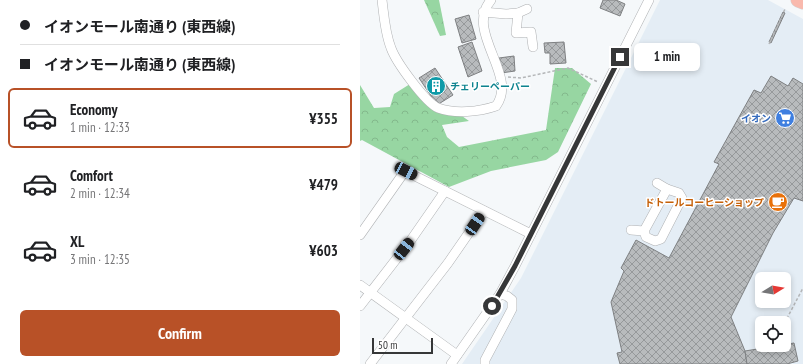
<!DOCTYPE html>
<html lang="en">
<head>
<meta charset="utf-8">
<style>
	:root { --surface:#fff; --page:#f6f6f6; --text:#202124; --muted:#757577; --line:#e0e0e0; --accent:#b85127 }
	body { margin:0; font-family:"PT Sans Narrow","Noto Sans JP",sans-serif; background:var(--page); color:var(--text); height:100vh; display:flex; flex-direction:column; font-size:15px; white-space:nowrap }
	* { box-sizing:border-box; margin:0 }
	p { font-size:13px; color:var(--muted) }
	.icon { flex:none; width:22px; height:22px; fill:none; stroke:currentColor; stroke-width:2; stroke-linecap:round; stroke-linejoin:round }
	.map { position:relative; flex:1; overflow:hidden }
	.drawer { display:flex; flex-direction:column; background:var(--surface); width:360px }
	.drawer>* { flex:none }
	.banner { display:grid; align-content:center; height:88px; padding:0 20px; background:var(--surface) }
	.needle { width:26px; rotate:79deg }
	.controls { position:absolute; left:395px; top:272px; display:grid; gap:8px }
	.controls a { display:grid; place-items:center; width:36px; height:36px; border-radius:6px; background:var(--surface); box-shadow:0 2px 6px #0003; font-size:20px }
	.scale { position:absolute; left:12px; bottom:10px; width:61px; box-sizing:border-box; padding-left:4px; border:2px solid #363738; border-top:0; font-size:11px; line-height:14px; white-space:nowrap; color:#363738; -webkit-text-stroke:3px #fff; paint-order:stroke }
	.end { position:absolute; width:18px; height:18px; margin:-9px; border:5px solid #363738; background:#fff; box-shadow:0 0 0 2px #fff }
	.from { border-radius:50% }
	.bubble { position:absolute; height:28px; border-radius:6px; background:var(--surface); box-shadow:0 2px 6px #0003; font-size:13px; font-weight:700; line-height:28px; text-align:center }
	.car { position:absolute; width:12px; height:24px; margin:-12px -6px; border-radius:5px; box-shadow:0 0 3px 1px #0007; background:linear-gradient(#222 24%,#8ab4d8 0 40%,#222 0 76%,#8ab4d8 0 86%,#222 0) }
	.banner b { display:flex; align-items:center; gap:14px; height:38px; font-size:15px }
	.banner b+b { border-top:1px solid var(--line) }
	.banner i { width:10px; height:10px; background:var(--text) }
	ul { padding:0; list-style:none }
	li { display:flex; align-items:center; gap:12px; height:60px; margin:0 8px 6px; padding:0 12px; border:2px solid transparent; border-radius:6px }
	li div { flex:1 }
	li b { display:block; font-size:15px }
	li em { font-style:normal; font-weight:700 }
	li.active { border-color:var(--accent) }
	li>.icon { width:36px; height:36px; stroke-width:1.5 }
	.button { display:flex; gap:8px; margin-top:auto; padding:8px 20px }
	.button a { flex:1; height:46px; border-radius:6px; background:var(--accent); color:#fff; font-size:16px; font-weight:700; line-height:46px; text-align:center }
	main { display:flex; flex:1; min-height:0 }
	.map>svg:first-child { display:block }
	.built { fill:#e4edf5; fill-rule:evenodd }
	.forest { fill:url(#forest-crowns) }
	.building { fill:url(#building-cross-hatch); stroke:#7e8082 }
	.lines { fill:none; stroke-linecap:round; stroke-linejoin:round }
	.minor-casing { stroke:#afb1b3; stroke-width:10 }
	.highway-casing { stroke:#d3d3d3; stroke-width:15 }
	.path { stroke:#b4b6b8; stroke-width:1.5; stroke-dasharray:3 2; stroke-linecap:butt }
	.minor { stroke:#fff; stroke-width:9 }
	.highway { stroke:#f9b9ad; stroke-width:14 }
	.route { stroke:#363738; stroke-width:5 }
	.labels { text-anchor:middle; stroke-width:3; stroke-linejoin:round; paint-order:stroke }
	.culture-label { font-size:10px; font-weight:bold; fill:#0d838f; stroke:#fff; text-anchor:start }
	.shop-label { font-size:10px; font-weight:bold; fill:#366cbe; stroke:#fff; text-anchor:end }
	.food-label { font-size:10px; font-weight:bold; fill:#c56008; stroke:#fff; text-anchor:end }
</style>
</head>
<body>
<main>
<section class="drawer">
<div class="banner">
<b><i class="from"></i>イオンモール南通り (東西線)</b>
<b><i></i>イオンモール南通り (東西線)</b>
</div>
<ul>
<li class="active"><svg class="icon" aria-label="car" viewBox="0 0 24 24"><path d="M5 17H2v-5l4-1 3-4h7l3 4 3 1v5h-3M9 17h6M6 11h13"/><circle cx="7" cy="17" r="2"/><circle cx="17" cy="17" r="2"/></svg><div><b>Economy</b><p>1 min · 12:33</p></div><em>¥355</em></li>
<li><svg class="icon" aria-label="car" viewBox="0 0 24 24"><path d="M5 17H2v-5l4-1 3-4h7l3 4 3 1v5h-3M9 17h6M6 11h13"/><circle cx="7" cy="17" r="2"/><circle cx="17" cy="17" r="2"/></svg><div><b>Comfort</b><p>2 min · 12:34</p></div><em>¥479</em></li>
<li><svg class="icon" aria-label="car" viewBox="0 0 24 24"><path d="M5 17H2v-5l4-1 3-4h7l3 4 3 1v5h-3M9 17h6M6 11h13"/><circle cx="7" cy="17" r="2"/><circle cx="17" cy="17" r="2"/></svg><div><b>XL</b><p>3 min · 12:35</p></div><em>¥603</em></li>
</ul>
<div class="button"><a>Confirm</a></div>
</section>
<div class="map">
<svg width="443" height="364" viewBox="0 0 443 364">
	<defs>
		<pattern id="forest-crowns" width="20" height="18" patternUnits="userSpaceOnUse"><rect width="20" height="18" fill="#97d6a2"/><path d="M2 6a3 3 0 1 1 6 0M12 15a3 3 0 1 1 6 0" fill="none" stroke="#83b88c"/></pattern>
		<pattern id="building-cross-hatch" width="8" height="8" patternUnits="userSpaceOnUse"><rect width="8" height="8" fill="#b8bbbd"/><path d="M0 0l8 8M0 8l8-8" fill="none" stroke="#96999b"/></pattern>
	</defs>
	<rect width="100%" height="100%" fill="#f5f8fa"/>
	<path class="built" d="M300,0H408L443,19V364H102L161,278ZM402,279H424V301H402ZM402,323H424V345H402Z"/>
	<g class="forest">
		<path d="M64,0H79L86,35L80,36Z"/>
		<path d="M195,68H212L231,84L198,152L186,160L131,171L89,187L2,140L0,141V85L14,108L30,107L34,94L50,84L67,104L102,116L109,121L82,125L87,137L99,147L186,130Z"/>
	</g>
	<g class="building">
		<path d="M243,0H256L265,4L260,16L240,8Z"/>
		<path d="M423,12L425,13L411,43L409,42Z"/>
		<path d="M109,15L116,39L102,43L95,19Z"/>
		<path d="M112,42L122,71L108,77L98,47Z"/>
		<path d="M204,42L206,63L190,64V53H185L184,43Z"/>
		<path d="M154,56L155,71L141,73L139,58Z"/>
		<path d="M75,68L93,95L77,105L59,78Z"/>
		<path d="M411,76L428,86L433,78L443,84V201L434,198L413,233L371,317L385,351L387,364H260L257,353L262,352L251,302L264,271L261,268L276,240L309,258L359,164L354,162L394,90L401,93Z"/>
		<path d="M434,343L438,361L427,364H387L385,351Z"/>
	</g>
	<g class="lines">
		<g class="minor-casing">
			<g id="minor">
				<path d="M22,0C24,16 25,33 31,48C36,62 65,102 78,108C95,114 119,112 136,106C159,75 104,32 131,0"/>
				<path d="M123,12L146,14L158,13L156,33L171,32L173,47"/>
				<path d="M158,13L167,9"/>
				<path d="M297,183L307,189"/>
				<path d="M307,189L319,193L322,198L301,239L295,241L286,237L284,231Z"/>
				<path d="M271,230L284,231"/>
				<path d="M0,235L45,171L171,234"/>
				<path d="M0,285L97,355"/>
				<path d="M0,306L51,240L85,191"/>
				<path d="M10,364L88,263L124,211"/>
				<path d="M91,364L140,294L155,266L289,0"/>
				<path d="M125,364V360L152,309V300L147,296L140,294"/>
			</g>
		</g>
		<g class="highway-casing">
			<path id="highway" d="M438,0L443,2"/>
		</g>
		<g class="path">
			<path d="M409,44L425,9"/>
			<path d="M148,77L161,78L208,68L238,82"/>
			<path d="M427,333L425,322L443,288"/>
		</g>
		<use href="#minor" class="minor"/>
		<use href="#highway" class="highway"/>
	</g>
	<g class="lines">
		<path class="route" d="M132,306L155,266L260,57"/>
	</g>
	<defs>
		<g id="building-disc" transform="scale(1)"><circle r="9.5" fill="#0f9aa8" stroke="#fff"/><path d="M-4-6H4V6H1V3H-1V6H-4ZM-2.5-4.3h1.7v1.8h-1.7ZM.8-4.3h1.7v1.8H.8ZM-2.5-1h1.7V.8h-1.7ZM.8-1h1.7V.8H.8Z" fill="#fff"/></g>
		<g id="supermarket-disc" transform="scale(1)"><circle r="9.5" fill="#3f7fe0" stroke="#fff"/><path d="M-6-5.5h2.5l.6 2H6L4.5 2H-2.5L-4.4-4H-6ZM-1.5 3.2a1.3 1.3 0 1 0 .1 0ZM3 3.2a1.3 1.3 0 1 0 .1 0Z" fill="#fff"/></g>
		<g id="cafe-disc" transform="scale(1)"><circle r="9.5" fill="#e8710a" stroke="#fff"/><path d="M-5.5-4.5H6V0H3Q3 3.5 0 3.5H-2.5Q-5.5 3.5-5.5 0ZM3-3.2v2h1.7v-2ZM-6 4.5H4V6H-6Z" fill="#fff"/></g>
	</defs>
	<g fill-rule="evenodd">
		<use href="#building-disc" x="76" y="86"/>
		<use href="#supermarket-disc" x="425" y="118"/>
		<use href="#cafe-disc" x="418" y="202"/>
	</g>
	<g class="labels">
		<g class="culture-label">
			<text x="90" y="90">チェリーペーパー</text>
		</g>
		<g class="shop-label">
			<text x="411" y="122">イオン</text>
		</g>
		<g class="food-label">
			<text x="404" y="206">ドトールコーヒーショップ</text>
		</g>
	</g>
</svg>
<div class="controls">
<a><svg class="needle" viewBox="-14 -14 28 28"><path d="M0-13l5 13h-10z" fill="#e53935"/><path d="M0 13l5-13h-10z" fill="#757577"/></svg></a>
<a><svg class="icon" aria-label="locate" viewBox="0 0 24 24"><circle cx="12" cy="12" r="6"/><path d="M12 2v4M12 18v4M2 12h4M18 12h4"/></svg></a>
</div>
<div class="scale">50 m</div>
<i class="end from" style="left:132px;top:306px"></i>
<i class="end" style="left:260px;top:57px"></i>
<div class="bubble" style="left:274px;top:43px;width:66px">1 min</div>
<i class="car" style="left:46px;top:171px;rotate:117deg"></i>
<i class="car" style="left:115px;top:224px;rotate:34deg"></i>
<i class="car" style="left:44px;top:249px;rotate:38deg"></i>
</div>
</main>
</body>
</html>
